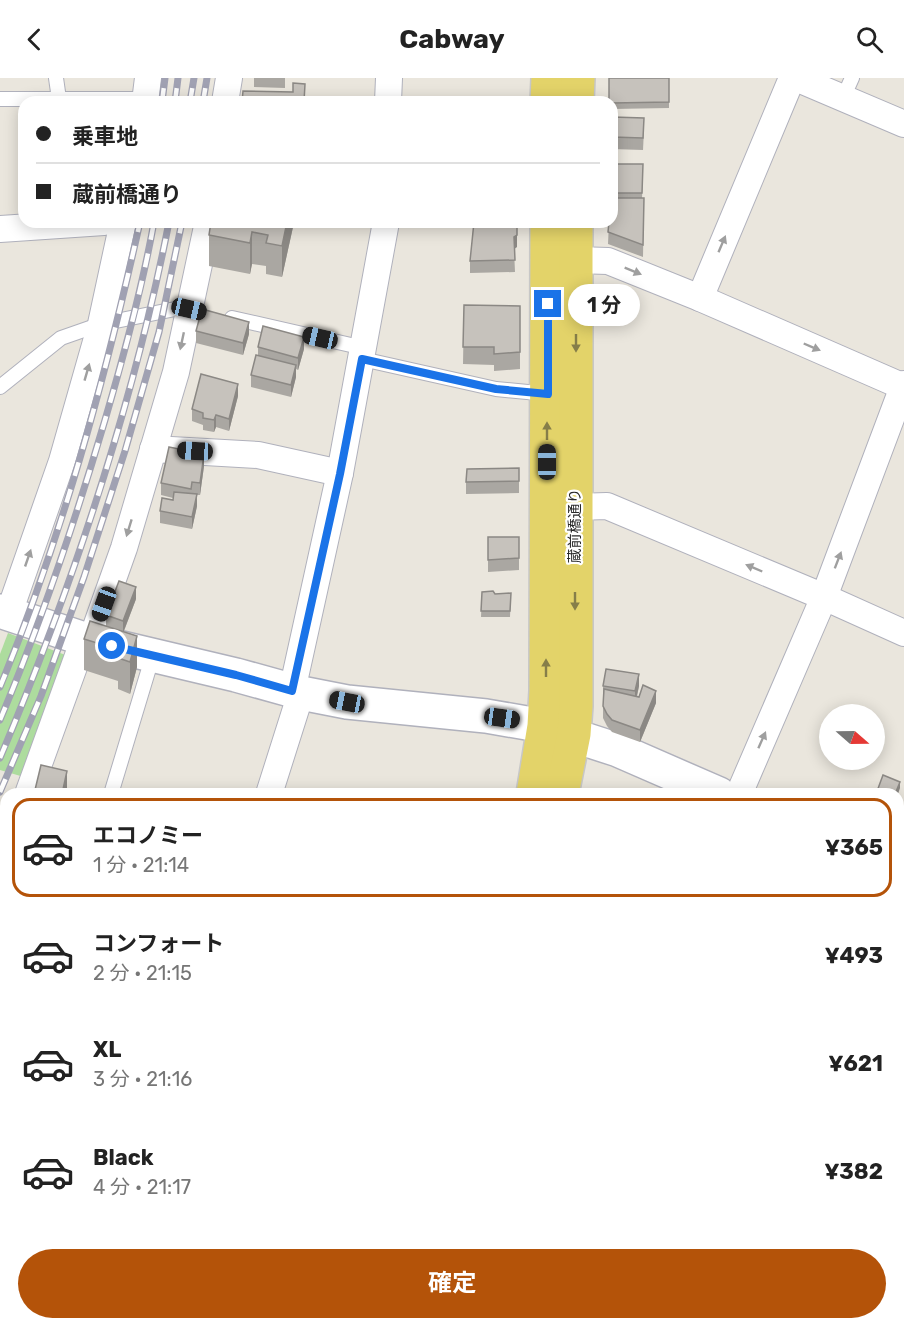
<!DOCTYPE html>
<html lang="ja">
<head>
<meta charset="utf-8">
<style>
	:root { --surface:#fff; --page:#f6f6f6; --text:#222; --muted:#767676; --line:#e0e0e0; --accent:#b45309 }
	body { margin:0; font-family:Rubik,"Noto Sans JP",sans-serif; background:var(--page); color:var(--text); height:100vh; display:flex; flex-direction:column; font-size:22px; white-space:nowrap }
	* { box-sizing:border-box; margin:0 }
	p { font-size:20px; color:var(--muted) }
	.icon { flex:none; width:33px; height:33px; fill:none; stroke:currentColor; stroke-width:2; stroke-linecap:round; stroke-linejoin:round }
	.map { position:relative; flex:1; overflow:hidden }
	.sheet { position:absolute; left:0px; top:710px; width:904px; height:542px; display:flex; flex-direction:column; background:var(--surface); border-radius:18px 18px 0 0; box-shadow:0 3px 15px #0003 }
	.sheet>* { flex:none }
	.guide { position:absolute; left:18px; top:18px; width:600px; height:132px; border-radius:18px; box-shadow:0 3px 15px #0003; display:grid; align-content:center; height:132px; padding:0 18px; background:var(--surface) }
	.needle { width:39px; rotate:110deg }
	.buttons { position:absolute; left:819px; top:626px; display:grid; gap:12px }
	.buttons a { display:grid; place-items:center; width:66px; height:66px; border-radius:50%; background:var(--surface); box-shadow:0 3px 15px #0003; font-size:30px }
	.end { position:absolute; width:27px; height:27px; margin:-14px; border:8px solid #1a73e8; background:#fff; box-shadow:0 0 0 3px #fff }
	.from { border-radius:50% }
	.bubble { position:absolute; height:42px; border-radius:21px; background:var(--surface); box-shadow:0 3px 15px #0003; font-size:20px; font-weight:700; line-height:42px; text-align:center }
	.car { position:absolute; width:18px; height:36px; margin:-18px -9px; border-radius:8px; box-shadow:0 0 4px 2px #0007; background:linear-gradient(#222 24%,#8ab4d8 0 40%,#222 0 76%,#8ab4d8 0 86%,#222 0) }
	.guide b { display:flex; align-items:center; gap:21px; height:57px; font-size:22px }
	.guide b+b { border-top:2px solid var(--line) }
	.guide i { width:15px; height:15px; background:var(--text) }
	ul { padding:10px 0 0; list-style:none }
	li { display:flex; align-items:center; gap:18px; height:99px; margin:0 12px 9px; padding:0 6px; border:3px solid transparent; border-radius:18px }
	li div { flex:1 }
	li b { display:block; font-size:22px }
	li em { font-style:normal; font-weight:700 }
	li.selected { border-color:var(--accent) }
	li>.icon { width:54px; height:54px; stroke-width:1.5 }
	.cta { display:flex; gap:12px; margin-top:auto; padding:12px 18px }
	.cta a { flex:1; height:69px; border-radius:36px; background:var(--accent); color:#fff; font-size:24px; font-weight:700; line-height:69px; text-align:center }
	header { display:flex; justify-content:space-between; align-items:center; height:78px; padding:0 18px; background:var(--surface); font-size:27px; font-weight:700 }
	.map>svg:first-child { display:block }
	.green { fill:#addc9e }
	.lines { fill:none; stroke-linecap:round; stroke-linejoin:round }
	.service-casing { stroke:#b0b1bc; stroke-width:16 }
	.minor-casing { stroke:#b0b1bc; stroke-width:28 }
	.tertiary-casing { stroke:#b0b1bc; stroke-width:36 }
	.primary-casing { stroke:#c7c7c7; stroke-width:36 }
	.service { stroke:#fff; stroke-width:14 }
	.minor { stroke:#fff; stroke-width:26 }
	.tertiary { stroke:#fff; stroke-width:33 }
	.primary { stroke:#e3d369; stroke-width:33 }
	.rail-casing { stroke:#a0a1b2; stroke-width:7 }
	.rail { stroke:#fff; stroke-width:4.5; stroke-dasharray:14; stroke-linecap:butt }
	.wall { fill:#aaa7a2 }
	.shaded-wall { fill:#8b8884 }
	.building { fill:#c6c2bc; stroke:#8b8884; stroke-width:1.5 }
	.oneway { fill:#9f9f9f }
	.oneway2 { fill:#867e49 }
	.route { stroke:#1a73e8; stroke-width:8 }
	.labels { text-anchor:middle; stroke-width:4.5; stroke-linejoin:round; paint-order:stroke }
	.street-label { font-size:15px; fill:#292929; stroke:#fff }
</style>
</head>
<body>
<header><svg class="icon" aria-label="back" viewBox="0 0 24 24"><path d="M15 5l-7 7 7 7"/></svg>Cabway<svg class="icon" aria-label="search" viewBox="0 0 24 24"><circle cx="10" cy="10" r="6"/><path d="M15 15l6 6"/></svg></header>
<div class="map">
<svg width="904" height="1250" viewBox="0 0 904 1250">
	<rect width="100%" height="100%" fill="#eae6dd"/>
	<path class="green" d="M8,555L68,578L24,699L0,692V576Z"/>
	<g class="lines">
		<g class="service-casing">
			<g id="service">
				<path d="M56,0L59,21"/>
				<path d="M843,20L852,0"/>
				<path d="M0,21H145"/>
				<path d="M232,240L364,270"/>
				<path d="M362,281L496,311L548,316"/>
				<path d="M0,309L61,260L101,246L180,230L192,231"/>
				<path d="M111,716L153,577"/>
			</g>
		</g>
		<g class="minor-casing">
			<g id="minor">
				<path d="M796,0L904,46"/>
				<path d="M145,24L148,0"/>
				<path d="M225,24L229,0"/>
				<path d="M388,24L389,0"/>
				<path d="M0,151L104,144"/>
				<path d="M576,182L608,183L700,220L904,309"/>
				<path d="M700,220L792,0"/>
				<path d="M153,371L258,377L340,395"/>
				<path d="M575,429L607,428L824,519L904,555"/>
				<path d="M9,535L62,383L101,246L123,144"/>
				<path d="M91,563L124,470L176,294L208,144"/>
				<path d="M292,613L340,395L386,144"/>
				<path d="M28,716L84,561"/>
				<path d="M269,716L301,615"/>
				<path d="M739,716L824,519L904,306"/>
				<path d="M0,781L6,766"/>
				<path d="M0,849L6,851"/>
				<path d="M898,897L904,885"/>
				<path d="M0,1157L6,1150"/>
				<path d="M253,1245L264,1250"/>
				<path d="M830,1245L842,1250"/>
				<path d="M501,1250L503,1245"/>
				<path d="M744,1250L746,1245"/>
			</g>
		</g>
		<g class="tertiary-casing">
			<g id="tertiary">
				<path d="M0,533L84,561L236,597L301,615L347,624L486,638L544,648L618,672L719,716"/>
				<path d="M898,792L904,794"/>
			</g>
		</g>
		<g class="primary-casing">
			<g id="primary">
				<path d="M547,24L548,0"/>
				<path d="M577,24L578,0"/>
				<path d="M533,716L544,648L546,613L547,144"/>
				<path d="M562,716L574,656L576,628V144"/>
				<path d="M127,1250L131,1245"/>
				<path d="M164,1250L168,1245"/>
			</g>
		</g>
		<use href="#service" class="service"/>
		<use href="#minor" class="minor"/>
		<use href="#tertiary" class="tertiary"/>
		<use href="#primary" class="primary"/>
		<g class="rail-casing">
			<g id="rail">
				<path d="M162,24L165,0"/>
				<path d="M175,24L178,0"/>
				<path d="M190,24L194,0"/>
				<path d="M203,24L207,0"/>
				<path d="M0,609C62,459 105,302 140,144"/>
				<path d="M0,642C41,544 75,444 105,342C124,277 142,211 154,144"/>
				<path d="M0,680C73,507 133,328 169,144"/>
				<path d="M0,714L41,618L84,499L125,373L159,254L182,144"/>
			</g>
		</g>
		<use href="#rail" class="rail"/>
	</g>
	<g class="wall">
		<path d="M254,0H285V10L254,9Z"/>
		<path d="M669,0V30L612,31V24Z"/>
		<path d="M612,39L644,52L643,72L612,71Z"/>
		<path d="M612,86L643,98L642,120H644L643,179L608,166L609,144H612Z"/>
		<path d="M293,144V149L282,199L266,196V188L252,186L250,196L209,188V157Z"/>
		<path d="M517,169L514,171L515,194L470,195V183Z"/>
		<path d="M464,227L520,228V291L494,293V287L463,286Z"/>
		<path d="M196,253L249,256L243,277L196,265Z"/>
		<path d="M258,269L304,271L298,292L296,291V299L291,319L251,309V297L258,277Z"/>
		<path d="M238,318L229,353L216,349L214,354L203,352V347L192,343V331Z"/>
		<path d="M204,388L200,417H197V428L192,451L160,445V433L173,422V420L161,417V405Z"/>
		<path d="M519,390V415L466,416V404Z"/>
		<path d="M488,459H519V492L488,494Z"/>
		<path d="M482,514L495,516L511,515L510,539H481Z"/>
		<path d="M136,521L124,553L137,589L130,616L118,611V603L84,592V561L106,548V537Z"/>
		<path d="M603,608H639L637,619L656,625L640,664L612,654L607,648L603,640Z"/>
		<path d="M6,790V837L0,834V794Z"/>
		<path d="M904,808V844L898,841V821Z"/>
		<path d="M904,906V922L903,921V909Z"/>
		<path d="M904,967V990L902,989V971Z"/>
		<path d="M898,1032L904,1035V1100L898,1098Z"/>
		<path d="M569,1245H612V1247L610,1250H581Z"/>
		<path d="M646,1245H680L678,1250H644Z"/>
		<path d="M858,1245H898L904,1250H870Z"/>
	</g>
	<g class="shaded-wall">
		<path d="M287,144H293V149L282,199V168Z"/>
		<path d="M252,154V186L250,196V165Z"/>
		<path d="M517,157V169L514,171V159Z"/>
		<path d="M249,244V256L243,277V265Z"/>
		<path d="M304,259V271L298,292V280Z"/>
		<path d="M296,287V299L291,319V307Z"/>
		<path d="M238,306V318L229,353V341Z"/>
		<path d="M216,337V349L214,354V342Z"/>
		<path d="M204,376V388L200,417V405Z"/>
		<path d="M197,416V428L192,451V439Z"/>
		<path d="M136,509V521L123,555V543Z"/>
		<path d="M137,558V589L130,616V584Z"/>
		<path d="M639,596V608L635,625V613Z"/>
		<path d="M656,613V625L640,664V652Z"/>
		<path d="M67,693V711L66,716H62Z"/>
		<path d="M900,704V710L898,716H895Z"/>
		<path d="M904,1042V1060L898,1073V1055Z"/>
		<path d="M904,1171V1183L898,1196V1184Z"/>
		<path d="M607,1245H612L610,1250H606Z"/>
		<path d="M675,1245H680L678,1250H675Z"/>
		<path d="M729,1245H731V1250H726Z"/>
	</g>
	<g class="building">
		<path d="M609,0H669V24L612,25V24H609Z"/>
		<path d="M293,5L305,6L304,24H242L243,13L293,14Z"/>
		<path d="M612,39L644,40L643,60L612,59Z"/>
		<path d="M612,86H643L642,115H612Z"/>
		<path d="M612,120H644L643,167L608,154L609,144H612Z"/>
		<path d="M211,144H287L282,168L266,165L268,157L252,154L250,165L209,157Z"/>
		<path d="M474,144H517V157L514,159L515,182L470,183Z"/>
		<path d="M464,227L520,228V274L494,276V269H463Z"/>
		<path d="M202,231L249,244L243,265L196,253Z"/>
		<path d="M263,248L304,259L298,280L258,269Z"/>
		<path d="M256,277L296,287L291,307L251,297Z"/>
		<path d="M201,296L238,306L229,341L216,337L214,342L203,340V335L192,331Z"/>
		<path d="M169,369L204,376L200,405L192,404L191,411L161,405Z"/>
		<path d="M519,390V403L466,404L467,391Z"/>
		<path d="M174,414L197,416L192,439L160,433L162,420L173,422Z"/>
		<path d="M488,459H519V480L488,482Z"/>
		<path d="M119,503L136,509L123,543L106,537Z"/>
		<path d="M493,513L495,516L511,515L510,533H481L482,514Z"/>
		<path d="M90,543L137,558L130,584L118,580L120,572L84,561Z"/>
		<path d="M606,591L639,596L635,613L603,608Z"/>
		<path d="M643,607L656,613L640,652L612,642L607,636L603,628L604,611L639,619Z"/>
		<path d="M41,687L67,693L62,716H34Z"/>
		<path d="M883,697L900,704L895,716H876Z"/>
		<path d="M3,788L6,790V825L0,822V794Z"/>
		<path d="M904,808V838L898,835V821Z"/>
		<path d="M898,1032L904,1035V1042L898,1055Z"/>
		<path d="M904,1053V1088L898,1086V1066Z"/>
		<path d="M898,1144L904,1146V1171L898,1184Z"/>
		<path d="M898,1216L904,1218V1250H900L888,1245H898Z"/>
		<path d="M199,1245H234L238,1247L236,1250H195Z"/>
		<path d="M542,1245H543L556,1250H540Z"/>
		<path d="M597,1245H607L606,1249Z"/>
		<path d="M646,1245H652L663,1250H644Z"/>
		<path d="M691,1245H729L726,1250H689Z"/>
		<path d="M767,1245H794L792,1250H770L765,1248Z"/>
		<path d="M760,1246L770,1250H759Z"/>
	</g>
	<defs><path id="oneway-solid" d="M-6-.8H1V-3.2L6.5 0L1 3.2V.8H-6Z" transform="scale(1.5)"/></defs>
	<g class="oneway">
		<use href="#oneway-solid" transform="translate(722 166) rotate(-67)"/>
		<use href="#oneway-solid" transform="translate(633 193) rotate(22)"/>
		<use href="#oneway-solid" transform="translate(182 263) rotate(102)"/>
		<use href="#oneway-solid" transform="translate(812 269) rotate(23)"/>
		<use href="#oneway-solid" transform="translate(87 294) rotate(-74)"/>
		<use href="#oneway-solid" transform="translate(129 450) rotate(107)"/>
		<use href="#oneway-solid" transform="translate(28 480) rotate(-71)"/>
		<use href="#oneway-solid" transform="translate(838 482) rotate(-69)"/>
		<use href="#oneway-solid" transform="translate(754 490) rotate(-157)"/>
		<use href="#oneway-solid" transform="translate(762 662) rotate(-66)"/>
	</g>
	<g class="oneway2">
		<use href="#oneway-solid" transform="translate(576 265) rotate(90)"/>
		<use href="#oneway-solid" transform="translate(547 353) rotate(-90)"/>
		<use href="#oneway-solid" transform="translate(575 523) rotate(90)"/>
		<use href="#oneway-solid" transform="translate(546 590) rotate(-90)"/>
	</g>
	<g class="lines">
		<path class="route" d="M112,568L236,597L292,613L340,396L362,281L496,311L548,316V226"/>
	</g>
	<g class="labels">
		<g class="street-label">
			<text transform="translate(575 448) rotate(-90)" y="5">蔵前橋通り</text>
		</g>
	</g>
</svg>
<div class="buttons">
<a><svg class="needle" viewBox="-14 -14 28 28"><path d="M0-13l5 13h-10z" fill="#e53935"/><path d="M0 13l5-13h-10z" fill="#767676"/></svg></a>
</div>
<i class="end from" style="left:112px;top:568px"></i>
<i class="end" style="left:548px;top:226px"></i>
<div class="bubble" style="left:568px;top:206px;width:72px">1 分</div>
<i class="car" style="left:189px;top:231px;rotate:103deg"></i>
<i class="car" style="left:320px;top:260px;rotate:283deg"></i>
<i class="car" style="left:195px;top:373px;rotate:273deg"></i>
<i class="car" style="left:547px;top:384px;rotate:0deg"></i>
<i class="car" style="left:104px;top:526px;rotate:200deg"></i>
<i class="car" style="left:347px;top:624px;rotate:281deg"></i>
<i class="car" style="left:502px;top:640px;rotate:98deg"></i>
<div class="guide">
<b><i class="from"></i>乗車地</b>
<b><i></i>蔵前橋通り</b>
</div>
<section class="sheet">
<ul>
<li class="selected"><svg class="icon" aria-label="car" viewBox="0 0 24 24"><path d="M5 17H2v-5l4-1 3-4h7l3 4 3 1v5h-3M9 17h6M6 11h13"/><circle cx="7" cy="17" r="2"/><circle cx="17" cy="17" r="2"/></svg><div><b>エコノミー</b><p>1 分 · 21:14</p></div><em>¥365</em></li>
<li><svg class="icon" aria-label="car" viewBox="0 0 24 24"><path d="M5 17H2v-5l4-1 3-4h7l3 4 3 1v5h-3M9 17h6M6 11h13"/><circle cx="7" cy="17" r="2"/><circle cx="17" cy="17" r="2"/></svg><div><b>コンフォート</b><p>2 分 · 21:15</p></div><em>¥493</em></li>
<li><svg class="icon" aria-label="car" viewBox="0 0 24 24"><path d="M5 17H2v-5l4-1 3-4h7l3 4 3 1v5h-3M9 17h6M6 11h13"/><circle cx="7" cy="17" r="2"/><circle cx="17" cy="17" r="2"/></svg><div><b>XL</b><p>3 分 · 21:16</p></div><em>¥621</em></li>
<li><svg class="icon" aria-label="car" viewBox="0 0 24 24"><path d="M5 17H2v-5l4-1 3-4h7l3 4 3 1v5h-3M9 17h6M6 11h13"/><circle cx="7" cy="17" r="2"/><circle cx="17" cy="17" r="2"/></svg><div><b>Black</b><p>4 分 · 21:17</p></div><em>¥382</em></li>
</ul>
<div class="cta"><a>確定</a></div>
</section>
</div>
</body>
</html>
